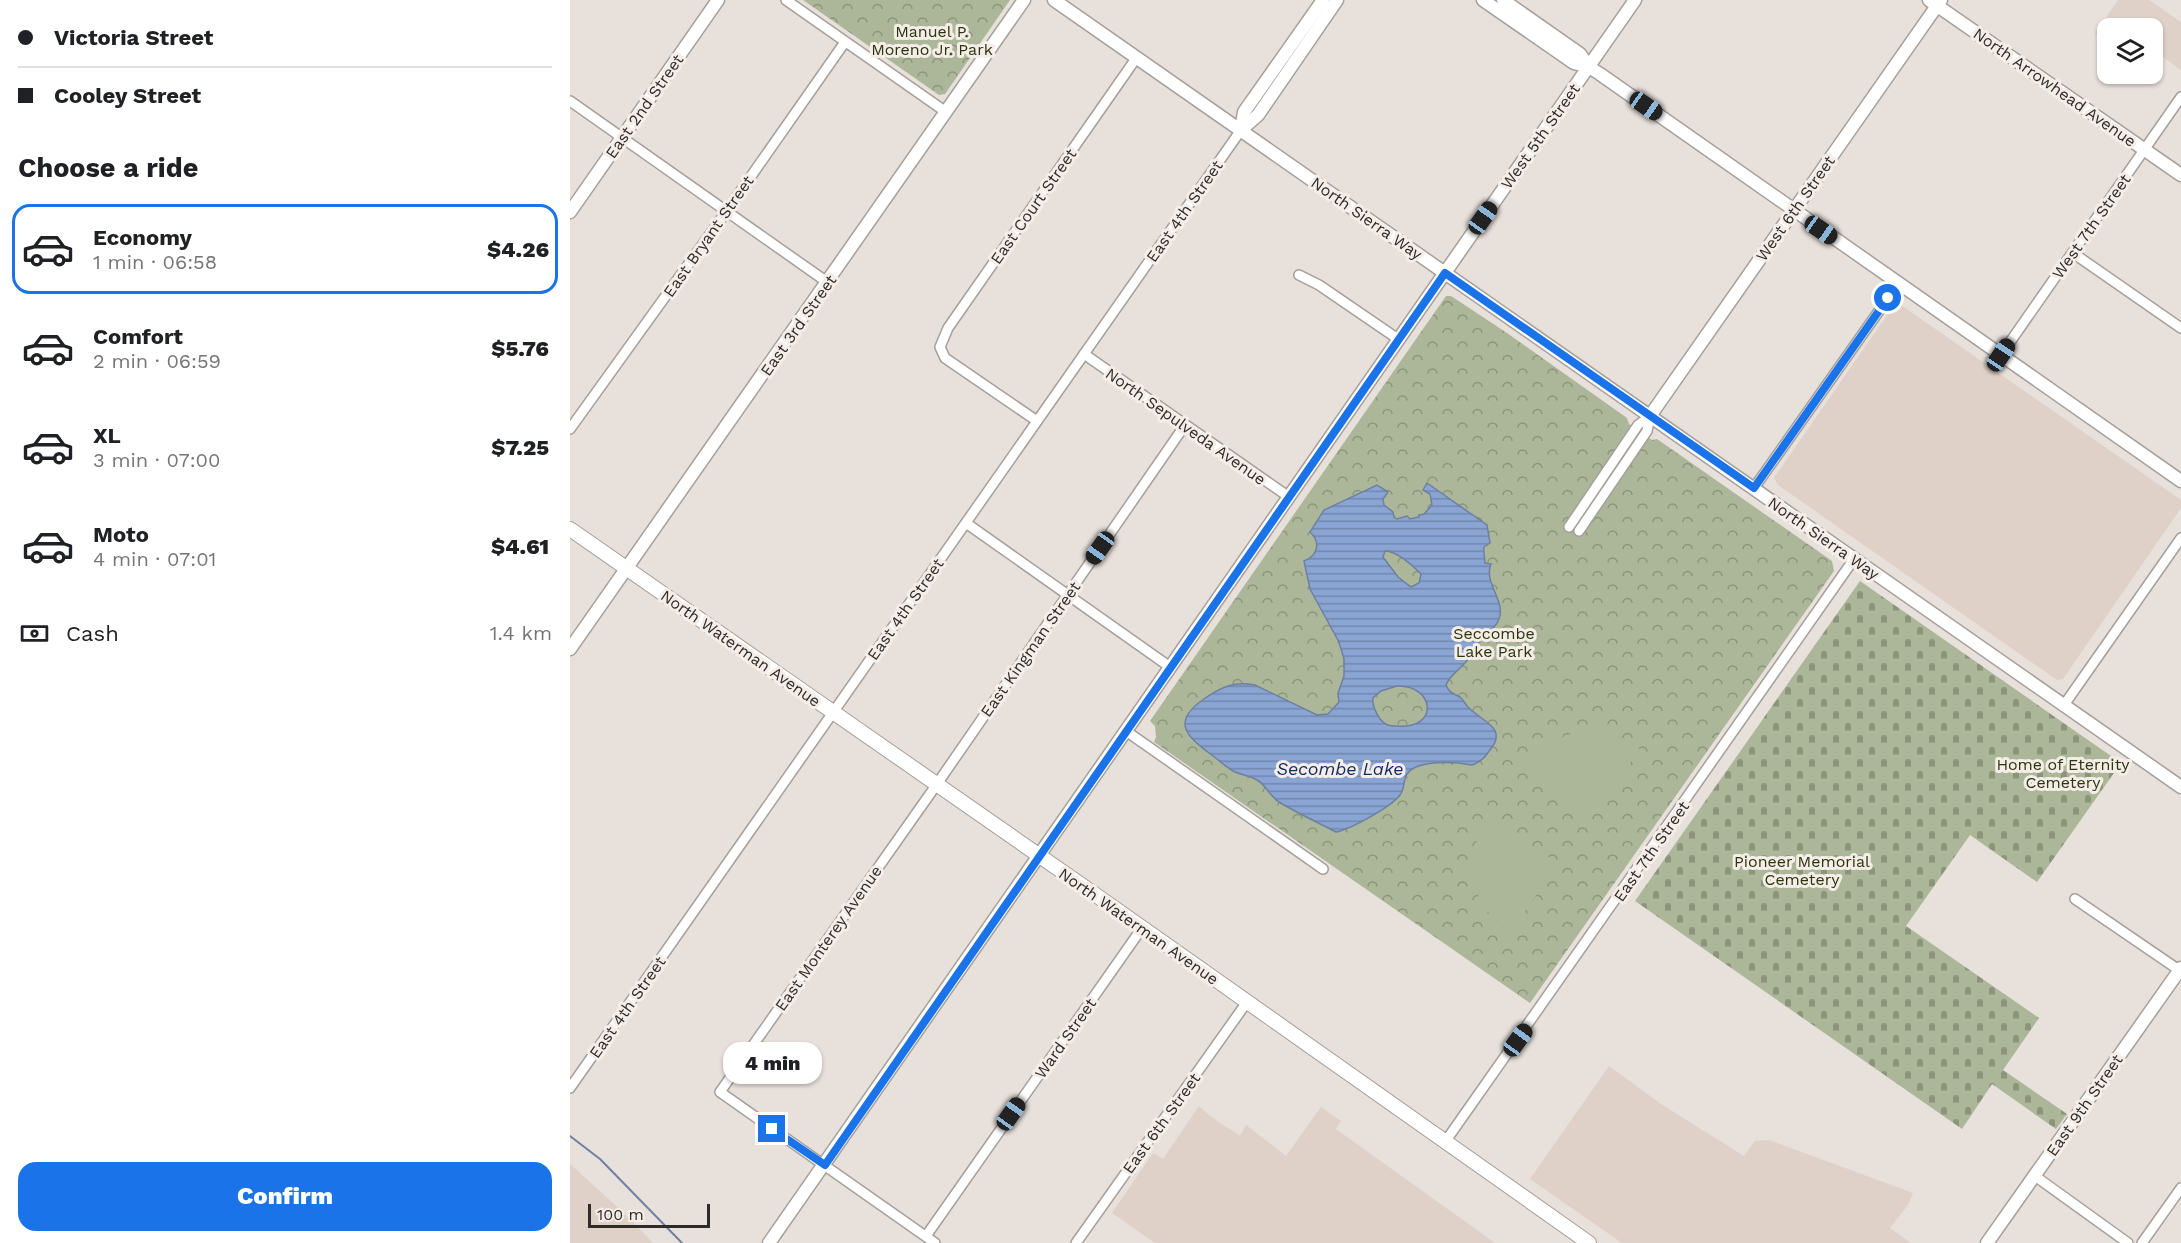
<!DOCTYPE html>
<html lang="en">
<head>
<meta charset="utf-8">
<style>
	:root { --surface:#fff; --page:#f2f2f2; --text:#202124; --muted:#757577; --line:#e0e0e0; --accent:#1a73e8 }
	body { margin:0; font-family:"Work Sans",sans-serif; background:var(--page); color:var(--text); height:100vh; display:flex; flex-direction:column; font-size:22px; white-space:nowrap }
	* { box-sizing:border-box; margin:0 }
	p { font-size:20px; color:var(--muted) }
	.icon { flex:none; width:33px; height:33px; fill:none; stroke:currentColor; stroke-width:2; stroke-linecap:round; stroke-linejoin:round }
	.map { position:relative; flex:1; overflow:hidden }
	.drawer { display:flex; flex-direction:column; background:var(--surface); width:570px }
	.drawer>* { flex:none }
	.banner { display:grid; align-content:center; height:132px; padding:0 18px; background:var(--surface) }
	.fabs { position:absolute; left:1527px; top:18px; display:grid; gap:12px }
	.fabs a { display:grid; place-items:center; width:66px; height:66px; border-radius:12px; background:var(--surface); box-shadow:0 2px 4px #0004; font-size:30px }
	.scale { position:absolute; left:18px; bottom:15px; width:122px; box-sizing:border-box; padding-left:6px; border:3px solid #2e2b29; border-top:0; font-size:16px; line-height:21px; white-space:nowrap; color:#2e2b29; -webkit-text-stroke:4px #f5ede8; paint-order:stroke }
	.end { position:absolute; width:27px; height:27px; margin:-14px; border:8px solid #1a73e8; background:#fff; box-shadow:0 0 0 3px #fff }
	.from { border-radius:50% }
	.bubble { position:absolute; height:42px; border-radius:18px; background:var(--surface); box-shadow:0 2px 4px #0004; font-size:20px; font-weight:800; line-height:42px; text-align:center }
	.car { position:absolute; width:18px; height:36px; margin:-18px -9px; border-radius:8px; box-shadow:0 0 4px 2px #0007; background:linear-gradient(#222 24%,#8ab4d8 0 40%,#222 0 76%,#8ab4d8 0 86%,#222 0) }
	.banner b { display:flex; align-items:center; gap:21px; height:57px; font-size:22px }
	.banner b+b { border-top:2px solid var(--line) }
	.banner i { width:15px; height:15px; background:var(--text) }
	ul { padding:0; list-style:none }
	li { display:flex; align-items:center; gap:18px; height:90px; margin:0 12px 9px; padding:0 6px; border:3px solid transparent; border-radius:18px }
	li div { flex:1 }
	li b { display:block; font-size:22px }
	li em { font-style:normal; font-weight:800 }
	li.selected { border-color:var(--accent) }
	li>.icon { width:54px; height:54px; stroke-width:1.5 }
	h2 { padding:0 18px; font-size:27px; line-height:72px }
	.pay { display:flex; align-items:center; gap:15px; height:66px; padding:0 18px; font-size:22px }
	.pay p { margin-inline-start:auto }
	.action { display:flex; gap:12px; margin-top:auto; padding:12px 18px }
	.action a { flex:1; height:69px; border-radius:18px; background:var(--accent); color:#fff; font-size:24px; font-weight:800; line-height:69px; text-align:center }
	main { display:flex; flex:1; min-height:0 }
	.map>svg:first-child { display:block }
	.built { fill:#dfd1c7 }
	.cemetery { fill:url(#cemetery-stones) }
	.park { fill:url(#park-crowns) }
	.garden { fill:#abb798 }
	.water { fill:url(#water-rules); stroke:#6e80a1; stroke-width:1.5; fill-rule:evenodd }
	.lines { fill:none; stroke-linecap:round; stroke-linejoin:round }
	.stream { stroke:#6e80a1; stroke-width:2 }
	.street-casing { stroke:#a69f9a; stroke-width:12 }
	.secondary-casing { stroke:#a69f9a; stroke-width:15 }
	.primary-casing { stroke:#a69f9a; stroke-width:16 }
	.street { stroke:#fff; stroke-width:9 }
	.secondary { stroke:#fff; stroke-width:12 }
	.primary { stroke:#fff; stroke-width:14 }
	.route { stroke:#1a73e8; stroke-width:8 }
	.labels { text-anchor:middle; stroke-width:6; stroke-linejoin:round; paint-order:stroke }
	.park-label { font-size:16px; fill:#2a360e; stroke:#f5ede8 }
	.street-label { font-size:16px; fill:#2e2b29; stroke:#f5ede8 }
	.water-label { font-size:18px; font-style:italic; fill:#0d2d64; stroke:#f5ede8 }
</style>
</head>
<body>
<main>
<section class="drawer">
<div class="banner">
<b><i class="from"></i>Victoria Street</b>
<b><i></i>Cooley Street</b>
</div>
<h2>Choose a ride</h2>
<ul>
<li class="selected"><svg class="icon" aria-label="car" viewBox="0 0 24 24"><path d="M5 17H2v-5l4-1 3-4h7l3 4 3 1v5h-3M9 17h6M6 11h13"/><circle cx="7" cy="17" r="2"/><circle cx="17" cy="17" r="2"/></svg><div><b>Economy</b><p>1 min · 06:58</p></div><em>$4.26</em></li>
<li><svg class="icon" aria-label="car" viewBox="0 0 24 24"><path d="M5 17H2v-5l4-1 3-4h7l3 4 3 1v5h-3M9 17h6M6 11h13"/><circle cx="7" cy="17" r="2"/><circle cx="17" cy="17" r="2"/></svg><div><b>Comfort</b><p>2 min · 06:59</p></div><em>$5.76</em></li>
<li><svg class="icon" aria-label="car" viewBox="0 0 24 24"><path d="M5 17H2v-5l4-1 3-4h7l3 4 3 1v5h-3M9 17h6M6 11h13"/><circle cx="7" cy="17" r="2"/><circle cx="17" cy="17" r="2"/></svg><div><b>XL</b><p>3 min · 07:00</p></div><em>$7.25</em></li>
<li><svg class="icon" aria-label="car" viewBox="0 0 24 24"><path d="M5 17H2v-5l4-1 3-4h7l3 4 3 1v5h-3M9 17h6M6 11h13"/><circle cx="7" cy="17" r="2"/><circle cx="17" cy="17" r="2"/></svg><div><b>Moto</b><p>4 min · 07:01</p></div><em>$4.61</em></li>
</ul>
<div class="pay"><svg class="icon" aria-label="cash" viewBox="0 0 24 24"><path d="M3 7h18v10H3z"/><circle cx="12" cy="12" r="2"/></svg>Cash<p>1.4 km</p></div>
<div class="action"><a>Confirm</a></div>
</section>
<div class="map">
<svg width="1611" height="1243" viewBox="0 0 1611 1243">
	<defs>
		<pattern id="cemetery-stones" width="16" height="16" patternUnits="userSpaceOnUse" patternTransform="scale(1.5)"><rect width="16" height="16" fill="#abb798"/><path d="M2 7V4a2 2 0 0 1 4 0v3zM10 15v-3a2 2 0 0 1 4 0v3z" fill="#8c957c"/></pattern>
		<pattern id="park-crowns" width="20" height="18" patternUnits="userSpaceOnUse" patternTransform="scale(1.5)"><rect width="20" height="18" fill="#abb798"/><path d="M2 6a3 3 0 1 1 6 0M12 15a3 3 0 1 1 6 0" fill="none" stroke="#8c957c"/></pattern>
		<pattern id="water-rules" width="6" height="5" patternUnits="userSpaceOnUse" patternTransform="scale(1.5)"><rect width="6" height="5" fill="#8aa5d4"/><path d="M0 2.5h6" fill="none" stroke="#7187ac"/></pattern>
	</defs>
	<rect width="100%" height="100%" fill="#e8e0db"/>
	<g class="built">
		<path d="M1548,0H1579L1611,22V70L1583,50L1582,28H1538L1537,42L1525,33Z"/>
		<path d="M1324,305H1331L1611,500V508L1493,679L1487,680L1208,485L1204,478Z"/>
		<path d="M1039,1066L1091,1104L1174,1156L1185,1141L1199,1140L1343,1193L1338,1205L1320,1228L1341,1243H1052L960,1179Z"/>
		<path d="M629,1106L640,1116L670,1136L676,1125L716,1156L751,1107L771,1121L766,1129L925,1243H585L542,1213L583,1153L593,1159Z"/>
		<path d="M0,1164L55,1214L83,1243H0Z"/>
	</g>
	<path class="cemetery" d="M1290,581L1551,763L1467,882L1400,835L1336,926L1469,1018L1433,1070L1497,1114L1486,1129L1422,1084L1392,1129L1065,901Z"/>
	<g class="park">
		<path d="M233,0H440L375,94L369,95Z"/>
		<path d="M876,296H881L937,333L1057,418L1059,424L1082,440L1087,439L1262,561L1264,571L960,1003L584,742L586,737L585,726L580,721Z"/>
	</g>
	<g class="garden">
		<path d="M1021,730L1046,735L1070,749L1026,813H1019L976,784L956,767C974,745 992,733 1021,730Z"/>
		<path d="M920,818L984,861L985,869L940,932C899,905 889,857 920,818Z"/>
	</g>
	<path class="water" d="M857,483L917,525L920,543L914,547C913,549 915,560 915,563L921,564C913,583 936,600 929,619C925,630 915,635 908,644C903,652 898,661 891,667C885,673 879,677 876,685C879,693 883,693 890,697C894,700 895,705 899,708C913,722 938,728 920,750C915,757 911,762 902,765C886,762 847,759 837,774C833,780 835,789 830,795C821,807 781,829 766,832C747,822 727,813 709,802C700,796 694,783 687,780C680,776 672,775 665,772C657,768 650,761 643,756C617,737 600,722 634,699C651,687 664,681 685,685L747,715L758,714L769,702L768,693L774,676V659L769,642L740,589L734,561C748,556 751,542 740,532L754,510L807,485L818,492L813,499L814,505L823,512L824,517L827,519L837,516L840,519L849,517V515L854,514L862,505L860,494L853,490ZM815,551C827,551 842,565 851,574L849,583L841,587L828,577L813,557ZM827,686C865,685 870,730 826,726C819,726 815,725 810,719C806,713 802,704 803,698L811,691Z"/>
	<g class="lines">
		<path class="stream" d="M0,1136L30,1159L112,1243"/>
		<g class="street-casing">
			<g id="street">
				<path d="M216,0L376,112"/>
				<path d="M0,101L257,282"/>
				<path d="M1503,253L1611,328"/>
				<path d="M729,275L749,285L828,339"/>
				<path d="M514,354L719,497"/>
				<path d="M1431,355L1611,97"/>
				<path d="M467,421L375,358L370,347L378,328L567,57"/>
				<path d="M0,429L156,212L275,42"/>
				<path d="M1184,488L1328,284"/>
				<path d="M396,523L600,667"/>
				<path d="M999,527L1068,425L1080,416"/>
				<path d="M1009,531L1077,431L1080,416"/>
				<path d="M1494,705L1611,538"/>
				<path d="M556,731L753,869"/>
				<path d="M1505,899L1609,970"/>
				<path d="M0,1088L671,130"/>
				<path d="M875,1142L1284,559"/>
				<path d="M1465,1176L1558,1243"/>
				<path d="M356,1236L572,928"/>
				<path d="M365,1243L150,1092L367,784L615,425"/>
				<path d="M506,1243L677,1002"/>
				<path d="M1572,1243L1611,1188"/>
			</g>
		</g>
		<g class="secondary-casing">
			<g id="secondary">
				<path d="M484,0L1611,787"/>
				<path d="M913,0L1004,63L1019,67L1030,74L1611,481"/>
				<path d="M933,0L1010,54L1019,67"/>
				<path d="M1359,0L1611,175"/>
				<path d="M671,130L688,115L767,0"/>
				<path d="M671,130L674,112L753,0"/>
				<path d="M0,212L148,0"/>
				<path d="M1080,416L1371,0"/>
				<path d="M0,649L454,0"/>
				<path d="M199,1243L1065,0"/>
				<path d="M1417,1243L1611,968"/>
			</g>
		</g>
		<g class="primary-casing">
			<path id="primary" d="M0,529L523,893L1019,1243"/>
		</g>
		<use href="#street" class="street"/>
		<use href="#secondary" class="secondary"/>
		<use href="#primary" class="primary"/>
	</g>
	<g class="lines">
		<path class="route" d="M202,1129L255,1165L875,273L1184,488L1318,298"/>
	</g>
	<g class="labels">
		<g class="park-label">
			<text x="362" y="37">Manuel P.<tspan x="362" dy="18">Moreno Jr. Park</tspan></text>
			<text x="924" y="639">Seccombe<tspan x="924" dy="18">Lake Park</tspan></text>
			<text x="1493" y="770">Home of Eternity<tspan x="1493" dy="18">Cemetery</tspan></text>
			<text x="1232" y="867">Pioneer Memorial<tspan x="1232" dy="18">Cemetery</tspan></text>
		</g>
		<g class="street-label">
			<text transform="translate(1485 87) rotate(35)" y="6">North Arrowhead Avenue</text>
			<text transform="translate(74 106) rotate(-55)" y="6">East 2nd Street</text>
			<text transform="translate(970 136) rotate(-55)" y="6">West 5th Street</text>
			<text transform="translate(463 206) rotate(-55)" y="6">East Court Street</text>
			<text transform="translate(1225 208) rotate(-55)" y="6">West 6th Street</text>
			<text transform="translate(614 211) rotate(-55)" y="6">East 4th Street</text>
			<text transform="translate(797 218) rotate(35)" y="6">North Sierra Way</text>
			<text transform="translate(1521 226) rotate(-55)" y="6">West 7th Street</text>
			<text transform="translate(138 236) rotate(-55)" y="6">East Bryant Street</text>
			<text transform="translate(228 325) rotate(-55)" y="6">East 3rd Street</text>
			<text transform="translate(616 426) rotate(35)" y="6">North Sepulveda Avenue</text>
			<text transform="translate(1254 538) rotate(35)" y="6">North Sierra Way</text>
			<text transform="translate(335 609) rotate(-55)" y="6">East 4th Street</text>
			<text transform="translate(171 648) rotate(35)" y="6">North Waterman Avenue</text>
			<text transform="translate(460 649) rotate(-55)" y="6">East Kingman Street</text>
			<text transform="translate(1081 851) rotate(-55)" y="6">East 7th Street</text>
			<text transform="translate(569 926) rotate(35)" y="6">North Waterman Avenue</text>
			<text transform="translate(258 938) rotate(-55)" y="6">East Monterey Avenue</text>
			<text transform="translate(57 1007) rotate(-55)" y="6">East 4th Street</text>
			<text transform="translate(495 1038) rotate(-55)" y="6">Ward Street</text>
			<text transform="translate(1514 1105) rotate(-55)" y="6">East 9th Street</text>
			<text transform="translate(591 1123) rotate(-54)" y="6">East 6th Street</text>
		</g>
		<g class="water-label">
			<text x="770" y="775">Secombe Lake</text>
		</g>
	</g>
</svg>
<div class="fabs">
<a><svg class="icon" aria-label="layers" viewBox="0 0 24 24"><path d="M12 4l9 5-9 5-9-5zM3 14l9 5 9-5"/></svg></a>
</div>
<div class="scale">100 m</div>
<i class="end from" style="left:1318px;top:298px"></i>
<i class="end" style="left:202px;top:1129px"></i>
<div class="bubble" style="left:153px;top:1042px;width:99px">4 min</div>
<i class="car" style="left:1076px;top:106px;rotate:125deg"></i>
<i class="car" style="left:913px;top:218px;rotate:35deg"></i>
<i class="car" style="left:1251px;top:230px;rotate:125deg"></i>
<i class="car" style="left:1431px;top:355px;rotate:34deg"></i>
<i class="car" style="left:530px;top:548px;rotate:215deg"></i>
<i class="car" style="left:948px;top:1040px;rotate:36deg"></i>
<i class="car" style="left:441px;top:1114px;rotate:35deg"></i>
</div>
</main>
</body>
</html>
